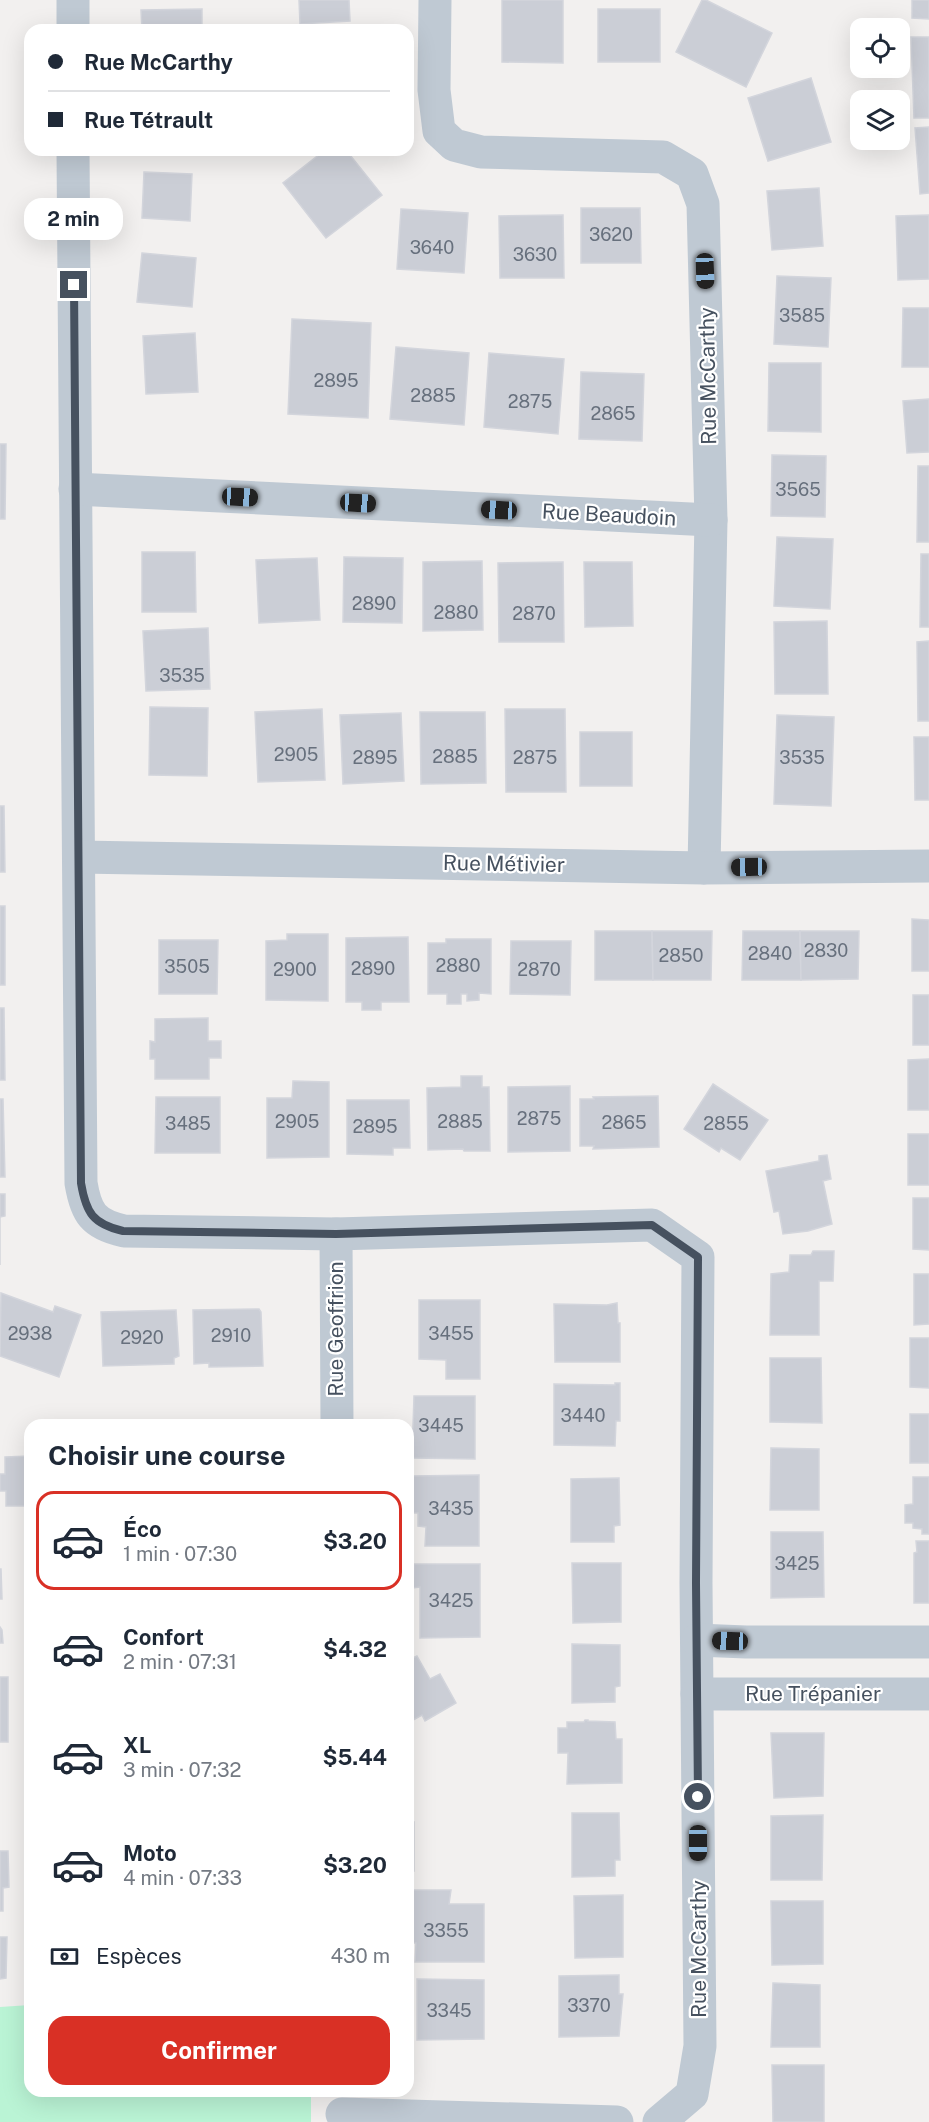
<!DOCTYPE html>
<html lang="fr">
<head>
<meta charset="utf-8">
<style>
	:root { --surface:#fff; --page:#f6f6f7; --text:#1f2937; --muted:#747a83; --line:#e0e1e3; --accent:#d93025 }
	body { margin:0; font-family:"Public Sans",sans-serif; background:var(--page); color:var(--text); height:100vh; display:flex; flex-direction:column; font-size:22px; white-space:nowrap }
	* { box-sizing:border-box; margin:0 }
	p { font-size:20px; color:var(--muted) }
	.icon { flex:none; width:33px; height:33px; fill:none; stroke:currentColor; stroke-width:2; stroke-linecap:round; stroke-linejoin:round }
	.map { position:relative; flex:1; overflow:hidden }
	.details { position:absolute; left:24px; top:1419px; width:390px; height:678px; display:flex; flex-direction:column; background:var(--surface); border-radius:18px; box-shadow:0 6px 24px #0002 }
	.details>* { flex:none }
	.banner { position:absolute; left:24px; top:24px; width:390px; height:132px; border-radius:18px; box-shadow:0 6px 24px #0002; display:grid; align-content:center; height:132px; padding:0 24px; background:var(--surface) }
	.tools { position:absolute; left:850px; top:18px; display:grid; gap:12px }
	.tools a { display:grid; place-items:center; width:60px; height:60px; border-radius:12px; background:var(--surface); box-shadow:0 6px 24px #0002; font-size:30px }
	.end { position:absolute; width:27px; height:27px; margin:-14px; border:8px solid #46515f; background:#fff; box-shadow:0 0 0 3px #fff }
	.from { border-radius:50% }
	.bubble { position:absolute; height:42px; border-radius:18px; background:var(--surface); box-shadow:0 6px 24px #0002; font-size:20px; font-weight:700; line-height:42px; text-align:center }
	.car { position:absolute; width:18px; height:36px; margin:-18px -9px; border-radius:8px; box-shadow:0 0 4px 2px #0007; background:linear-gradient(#222 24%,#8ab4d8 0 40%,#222 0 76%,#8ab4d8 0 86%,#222 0) }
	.banner b { display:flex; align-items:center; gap:21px; height:57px; font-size:22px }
	.banner b+b { border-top:2px solid var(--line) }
	.banner i { width:15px; height:15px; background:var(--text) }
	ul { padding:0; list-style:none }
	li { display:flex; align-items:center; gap:18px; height:99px; margin:0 12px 9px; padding:0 12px; border:3px solid transparent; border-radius:18px }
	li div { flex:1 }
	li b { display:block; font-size:22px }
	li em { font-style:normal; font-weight:700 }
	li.current { border-color:var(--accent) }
	li>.icon { width:54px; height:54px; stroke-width:1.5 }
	h2 { padding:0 24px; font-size:27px; line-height:72px }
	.pay { display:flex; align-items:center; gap:15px; height:66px; padding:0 24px; font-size:22px }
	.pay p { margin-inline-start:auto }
	.primary-button { display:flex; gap:12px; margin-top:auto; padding:12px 24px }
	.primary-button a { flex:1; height:69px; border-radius:18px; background:var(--accent); color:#fff; font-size:24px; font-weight:700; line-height:69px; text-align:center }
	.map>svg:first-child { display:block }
	.green { fill:#baf4d5 }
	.building { fill:#cbced6; stroke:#d3d5dc; stroke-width:1.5 }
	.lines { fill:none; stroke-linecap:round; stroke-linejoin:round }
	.street { stroke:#bfc9d3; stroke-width:33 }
	.route { stroke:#46515f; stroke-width:8 }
	.labels { text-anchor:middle; stroke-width:4.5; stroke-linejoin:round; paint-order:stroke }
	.number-label { font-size:18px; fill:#67707d }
	.street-label { font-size:21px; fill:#46515f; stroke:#fff }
</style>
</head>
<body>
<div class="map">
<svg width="929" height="2122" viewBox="0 0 929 2122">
	<rect width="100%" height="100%" fill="#f2f0ef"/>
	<path class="green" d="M30,2005V2091H311V2122H0V2007Z"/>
	<g class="building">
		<path d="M299,0H349L350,21L300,24Z"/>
		<path d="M502,0H563V63L502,62Z"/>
		<path d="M702,0H706L772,33L746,87L676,52Z"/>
		<path d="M912,0H929V19L912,18Z"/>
		<path d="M202,9V30H142L141,10Z"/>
		<rect x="598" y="9" width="62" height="53"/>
		<path d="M911,37H929V118H914Z"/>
		<path d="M811,78L831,142L768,161L748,98Z"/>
		<path d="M929,127V193L920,194L915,128Z"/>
		<path d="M325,150H346L382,195L326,238L283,183Z"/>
		<path d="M144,172L192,174L190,221L142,218Z"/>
		<path d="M819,188L823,246L772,250L767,191Z"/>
		<path d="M581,208H640L641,263H581Z"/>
		<path d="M401,209L468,213L464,273L397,269Z"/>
		<path d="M563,215L564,278H500L499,216Z"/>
		<path d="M929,215V279L898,280L896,216Z"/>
		<path d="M142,253L196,258L192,307L137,302Z"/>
		<path d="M777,276L831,278L828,347L774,344Z"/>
		<path d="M903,308H929V367H902Z"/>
		<path d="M292,319L371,323L368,418L288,414Z"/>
		<path d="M195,333L198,392L146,394L143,336Z"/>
		<path d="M396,347L469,353L464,425L390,419Z"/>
		<path d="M489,353L564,359L558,434L484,427Z"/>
		<path d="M769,363H821V432L768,431Z"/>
		<path d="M581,372L644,374L642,441L579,439Z"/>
		<path d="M929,399V452L907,453L903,401Z"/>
		<path d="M0,444H6L5,519H0Z"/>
		<path d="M772,455L826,456L825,517L771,516Z"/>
		<path d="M918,466H929V542H917Z"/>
		<path d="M777,537L833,539L830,609L774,606Z"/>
		<path d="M142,552H195L196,612H142Z"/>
		<path d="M921,554H929V627H920Z"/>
		<path d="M344,557L403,558L402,623L343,622Z"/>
		<path d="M317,558L320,620L259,623L256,560Z"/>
		<path d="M482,561L483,630L423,631V562Z"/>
		<path d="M563,562L564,642H499L498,563Z"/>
		<path d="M584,562H632L633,626L585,627Z"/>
		<path d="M827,621L828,694H775L774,622Z"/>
		<path d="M208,628L210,689L146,691L143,631Z"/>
		<path d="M929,641V721H918L917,642Z"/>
		<path d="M150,707L208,708L207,776L149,775Z"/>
		<path d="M322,709L325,780L258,782L255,712Z"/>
		<path d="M505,709H565L566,792H506Z"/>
		<path d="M420,712H485L486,783L421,784Z"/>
		<path d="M401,713L404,781L343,784L340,715Z"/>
		<path d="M777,715L834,717L831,806L774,804Z"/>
		<rect x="580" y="732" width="52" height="54"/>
		<path d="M914,737H929V800H915Z"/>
		<path d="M0,806H4L5,872H0Z"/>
		<rect x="0" y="906" width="5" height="79"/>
		<path d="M912,919L929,920V971H912Z"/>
		<path d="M595,931H652L653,980H595Z"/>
		<path d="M652,931H712L711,980H653Z"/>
		<path d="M743,931H800L801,980H742Z"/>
		<path d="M800,931H859L858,979L801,980Z"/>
		<path d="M287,934H328V1001L266,1000V941L287,940Z"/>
		<path d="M408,937L409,1002H381V1010H362V1002H346V938Z"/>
		<path d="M446,939H491V994L479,993V1000L467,1001V994H461V1004H447V994H428V943H446Z"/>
		<path d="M159,940H218L217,994H159Z"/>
		<path d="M511,941H571L570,995L510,994Z"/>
		<rect x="913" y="995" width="16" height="50"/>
		<path d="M0,1008H4L5,1080H0Z"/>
		<path d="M208,1018V1041H221V1058H209V1079H155V1059H150V1041L155,1042V1019Z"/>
		<path d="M929,1059V1110H908V1060Z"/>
		<path d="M461,1076H482V1087H489L490,1151H464L463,1149L428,1150L427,1088L461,1087Z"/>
		<path d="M293,1081L329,1082V1157L267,1158V1098H292Z"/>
		<path d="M713,1084L768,1120L740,1160L721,1148L719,1152L684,1129Z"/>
		<path d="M570,1086V1151L508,1152V1087Z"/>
		<path d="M658,1096L659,1147L593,1149L594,1146H580V1099H594L593,1097Z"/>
		<path d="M156,1097H220V1153H155Z"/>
		<path d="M0,1099H3L5,1177H0Z"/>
		<path d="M347,1100H409L410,1148H393V1155L347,1154Z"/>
		<rect x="908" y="1134" width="21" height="51"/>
		<path d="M827,1155L831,1179L823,1181L832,1224L808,1231L783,1234L779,1211L774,1212L766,1171L819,1161V1156Z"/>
		<path d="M0,1194H5V1216L0,1217V1265Z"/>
		<path d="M913,1198H929V1250L913,1249Z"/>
		<path d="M813,1251H834L833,1281H819V1335H770L771,1274L789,1272L790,1255H811Z"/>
		<path d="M914,1274H929V1324L914,1325Z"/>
		<path d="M1,1293L53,1312L55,1306L81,1315L59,1377L0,1356Z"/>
		<path d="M419,1300H480V1379H446V1360L419,1359Z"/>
		<path d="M617,1303L618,1323H620V1362H555L554,1304L607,1305Z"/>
		<path d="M259,1309L261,1312L263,1366L209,1367V1363L194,1364L193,1310Z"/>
		<path d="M176,1310L179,1356L174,1358V1364L103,1366L101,1312Z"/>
		<path d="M910,1338H929V1388L910,1387Z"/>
		<path d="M770,1358H821L822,1423L770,1422Z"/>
		<path d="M615,1383H620V1421H616L615,1446L554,1445V1384L615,1385Z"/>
		<path d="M414,1396H475V1459L412,1458Z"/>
		<rect x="910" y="1414" width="19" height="49"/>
		<path d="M771,1448L819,1449V1510H770Z"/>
		<path d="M30,1456V1506H6V1491H0V1474H5V1457Z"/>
		<path d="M479,1475V1546H425L426,1527L418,1526V1513H413V1476Z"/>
		<path d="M913,1477H929V1534H922V1529L913,1528V1523H905V1505L913,1504Z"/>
		<path d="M619,1478L620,1525L614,1526V1542H571V1479Z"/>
		<path d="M771,1532H823L824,1597L771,1598Z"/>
		<path d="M916,1541H929V1603H914V1553L917,1552Z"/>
		<path d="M572,1563H621V1622L573,1623Z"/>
		<path d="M414,1564H480V1637L420,1638V1587L413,1588Z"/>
		<path d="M0,1569H1L2,1599H0Z"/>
		<path d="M0,1627L2,1630L3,1643H0Z"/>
		<path d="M572,1644L620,1645V1686L615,1687V1702L572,1703Z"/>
		<path d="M417,1656L430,1679L440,1674L456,1703L425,1721L422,1715L408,1723V1660Z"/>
		<rect x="0" y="1677" width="8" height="65"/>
		<path d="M585,1720H588V1721L615,1722L616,1739H622V1783L567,1784L568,1753H558V1728H567V1722H584Z"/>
		<path d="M771,1733H824L823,1796L774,1798Z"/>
		<path d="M572,1813H619L620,1860H615V1876L572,1877Z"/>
		<path d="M823,1815L822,1880H771V1816Z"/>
		<rect x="408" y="1822" width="6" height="49"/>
		<path d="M0,1851H8L9,1887L3,1888V1911H0Z"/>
		<path d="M413,1890H451L449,1904H484V1962H415L416,1943H413Z"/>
		<path d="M623,1895V1957L575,1958L574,1896Z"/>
		<path d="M771,1901H823V1964L772,1965Z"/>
		<path d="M0,1937H7L6,1978L0,1979Z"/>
		<path d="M619,1975V1994H623L619,2036L559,2037V1976Z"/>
		<path d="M417,1979L484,1980V2039L417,2040Z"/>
		<path d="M773,1983L820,1985V2047H771Z"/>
		<path d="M772,2065H824V2122H773Z"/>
	</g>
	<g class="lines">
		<g class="street">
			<path d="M73,0V30"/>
			<path d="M435,0L434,90L439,131L454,145L481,152L663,157L692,174L703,204L711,520L704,868"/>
			<path d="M73,150L81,1183C86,1213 93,1224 124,1231L336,1234L652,1225L698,1257L696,1583L700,2046L692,2094L659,2122"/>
			<path d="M75,489L711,520"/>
			<path d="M79,857L704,868L929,866"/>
			<path d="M336,1234L337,1425"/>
			<path d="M697,1640L746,1642H929"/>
			<path d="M697,1694H929"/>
			<path d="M342,2114L617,2122"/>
		</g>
	</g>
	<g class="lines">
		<path class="route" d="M74,285L81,1183C86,1213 93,1224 123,1231L336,1234L652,1225L698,1257L696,1583L698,1797"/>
	</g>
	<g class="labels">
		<g class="number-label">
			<text x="611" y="241">3620</text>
			<text x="432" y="254">3640</text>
			<text x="535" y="261">3630</text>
			<text x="802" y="322">3585</text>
			<text x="336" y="387">2895</text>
			<text x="433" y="402">2885</text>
			<text x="530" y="408">2875</text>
			<text x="613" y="420">2865</text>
			<text x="798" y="496">3565</text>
			<text x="374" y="610">2890</text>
			<text x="456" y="619">2880</text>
			<text x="534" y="620">2870</text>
			<text x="182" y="682">3535</text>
			<text x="296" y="761">2905</text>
			<text x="455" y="763">2885</text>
			<text x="375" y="764">2895</text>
			<text x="535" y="764">2875</text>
			<text x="802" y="764">3535</text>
			<text x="826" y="957">2830</text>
			<text x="770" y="960">2840</text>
			<text x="681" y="962">2850</text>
			<text x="458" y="972">2880</text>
			<text x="187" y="973">3505</text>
			<text x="373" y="975">2890</text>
			<text x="295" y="976">2900</text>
			<text x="539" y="976">2870</text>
			<text x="539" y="1125">2875</text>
			<text x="297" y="1128">2905</text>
			<text x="460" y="1128">2885</text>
			<text x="624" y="1129">2865</text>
			<text x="188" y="1130">3485</text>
			<text x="726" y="1130">2855</text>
			<text x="375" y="1133">2895</text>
			<text x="30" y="1340">2938</text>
			<text x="451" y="1340">3455</text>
			<text x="231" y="1342">2910</text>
			<text x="142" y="1344">2920</text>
			<text x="583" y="1422">3440</text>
			<text x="441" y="1432">3445</text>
			<text x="451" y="1515">3435</text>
			<text x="797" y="1570">3425</text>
			<text x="451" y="1607">3425</text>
			<text x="446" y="1937">3355</text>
			<text x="589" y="2012">3370</text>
			<text x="449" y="2017">3345</text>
		</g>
		<g class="street-label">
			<text transform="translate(708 376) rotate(-91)" y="7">Rue McCarthy</text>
			<text transform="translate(609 515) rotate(3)" y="7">Rue Beaudoin</text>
			<text transform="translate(504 864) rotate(1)" y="7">Rue Métivier</text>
			<text transform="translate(336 1329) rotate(-90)" y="7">Rue Geoffrion</text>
			<text x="813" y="1701">Rue Trépanier</text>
			<text transform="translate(699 1949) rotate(-90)" y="7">Rue McCarthy</text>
		</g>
	</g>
</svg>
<div class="tools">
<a><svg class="icon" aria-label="locate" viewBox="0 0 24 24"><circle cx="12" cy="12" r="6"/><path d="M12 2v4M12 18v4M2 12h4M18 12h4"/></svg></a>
<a><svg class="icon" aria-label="layers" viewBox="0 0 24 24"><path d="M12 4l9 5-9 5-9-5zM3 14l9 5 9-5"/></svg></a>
</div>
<i class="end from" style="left:698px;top:1797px"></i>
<i class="end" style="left:74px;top:285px"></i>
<div class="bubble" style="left:24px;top:198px;width:99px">2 min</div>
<i class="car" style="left:705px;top:271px;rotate:178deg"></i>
<i class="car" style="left:240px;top:497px;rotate:93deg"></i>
<i class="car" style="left:358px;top:503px;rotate:93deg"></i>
<i class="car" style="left:499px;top:510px;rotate:273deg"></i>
<i class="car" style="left:749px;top:867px;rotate:269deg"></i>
<i class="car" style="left:730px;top:1641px;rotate:272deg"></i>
<i class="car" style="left:698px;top:1843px;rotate:180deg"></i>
<div class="banner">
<b><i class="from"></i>Rue McCarthy</b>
<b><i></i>Rue Tétrault</b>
</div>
<section class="details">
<h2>Choisir une course</h2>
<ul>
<li class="current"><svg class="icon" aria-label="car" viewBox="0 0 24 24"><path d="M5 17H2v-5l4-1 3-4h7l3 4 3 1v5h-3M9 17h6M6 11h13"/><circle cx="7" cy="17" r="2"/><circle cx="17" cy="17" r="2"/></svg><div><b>Éco</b><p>1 min · 07:30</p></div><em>$3.20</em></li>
<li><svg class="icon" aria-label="car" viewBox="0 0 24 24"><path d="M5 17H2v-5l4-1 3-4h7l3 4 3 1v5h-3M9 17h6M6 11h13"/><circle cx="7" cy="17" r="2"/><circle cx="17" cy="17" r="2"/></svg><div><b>Confort</b><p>2 min · 07:31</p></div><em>$4.32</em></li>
<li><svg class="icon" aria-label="car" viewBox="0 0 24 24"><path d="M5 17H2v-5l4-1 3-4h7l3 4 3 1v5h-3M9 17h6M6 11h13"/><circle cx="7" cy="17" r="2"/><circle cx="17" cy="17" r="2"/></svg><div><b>XL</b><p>3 min · 07:32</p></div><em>$5.44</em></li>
<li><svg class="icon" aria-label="car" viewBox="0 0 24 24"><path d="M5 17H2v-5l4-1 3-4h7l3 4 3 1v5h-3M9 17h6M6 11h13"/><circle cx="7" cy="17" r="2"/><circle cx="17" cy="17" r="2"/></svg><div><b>Moto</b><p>4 min · 07:33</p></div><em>$3.20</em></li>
</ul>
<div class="pay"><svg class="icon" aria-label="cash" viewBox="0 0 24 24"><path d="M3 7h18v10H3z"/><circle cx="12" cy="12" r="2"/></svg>Espèces<p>430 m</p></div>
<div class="primary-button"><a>Confirmer</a></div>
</section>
</div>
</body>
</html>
